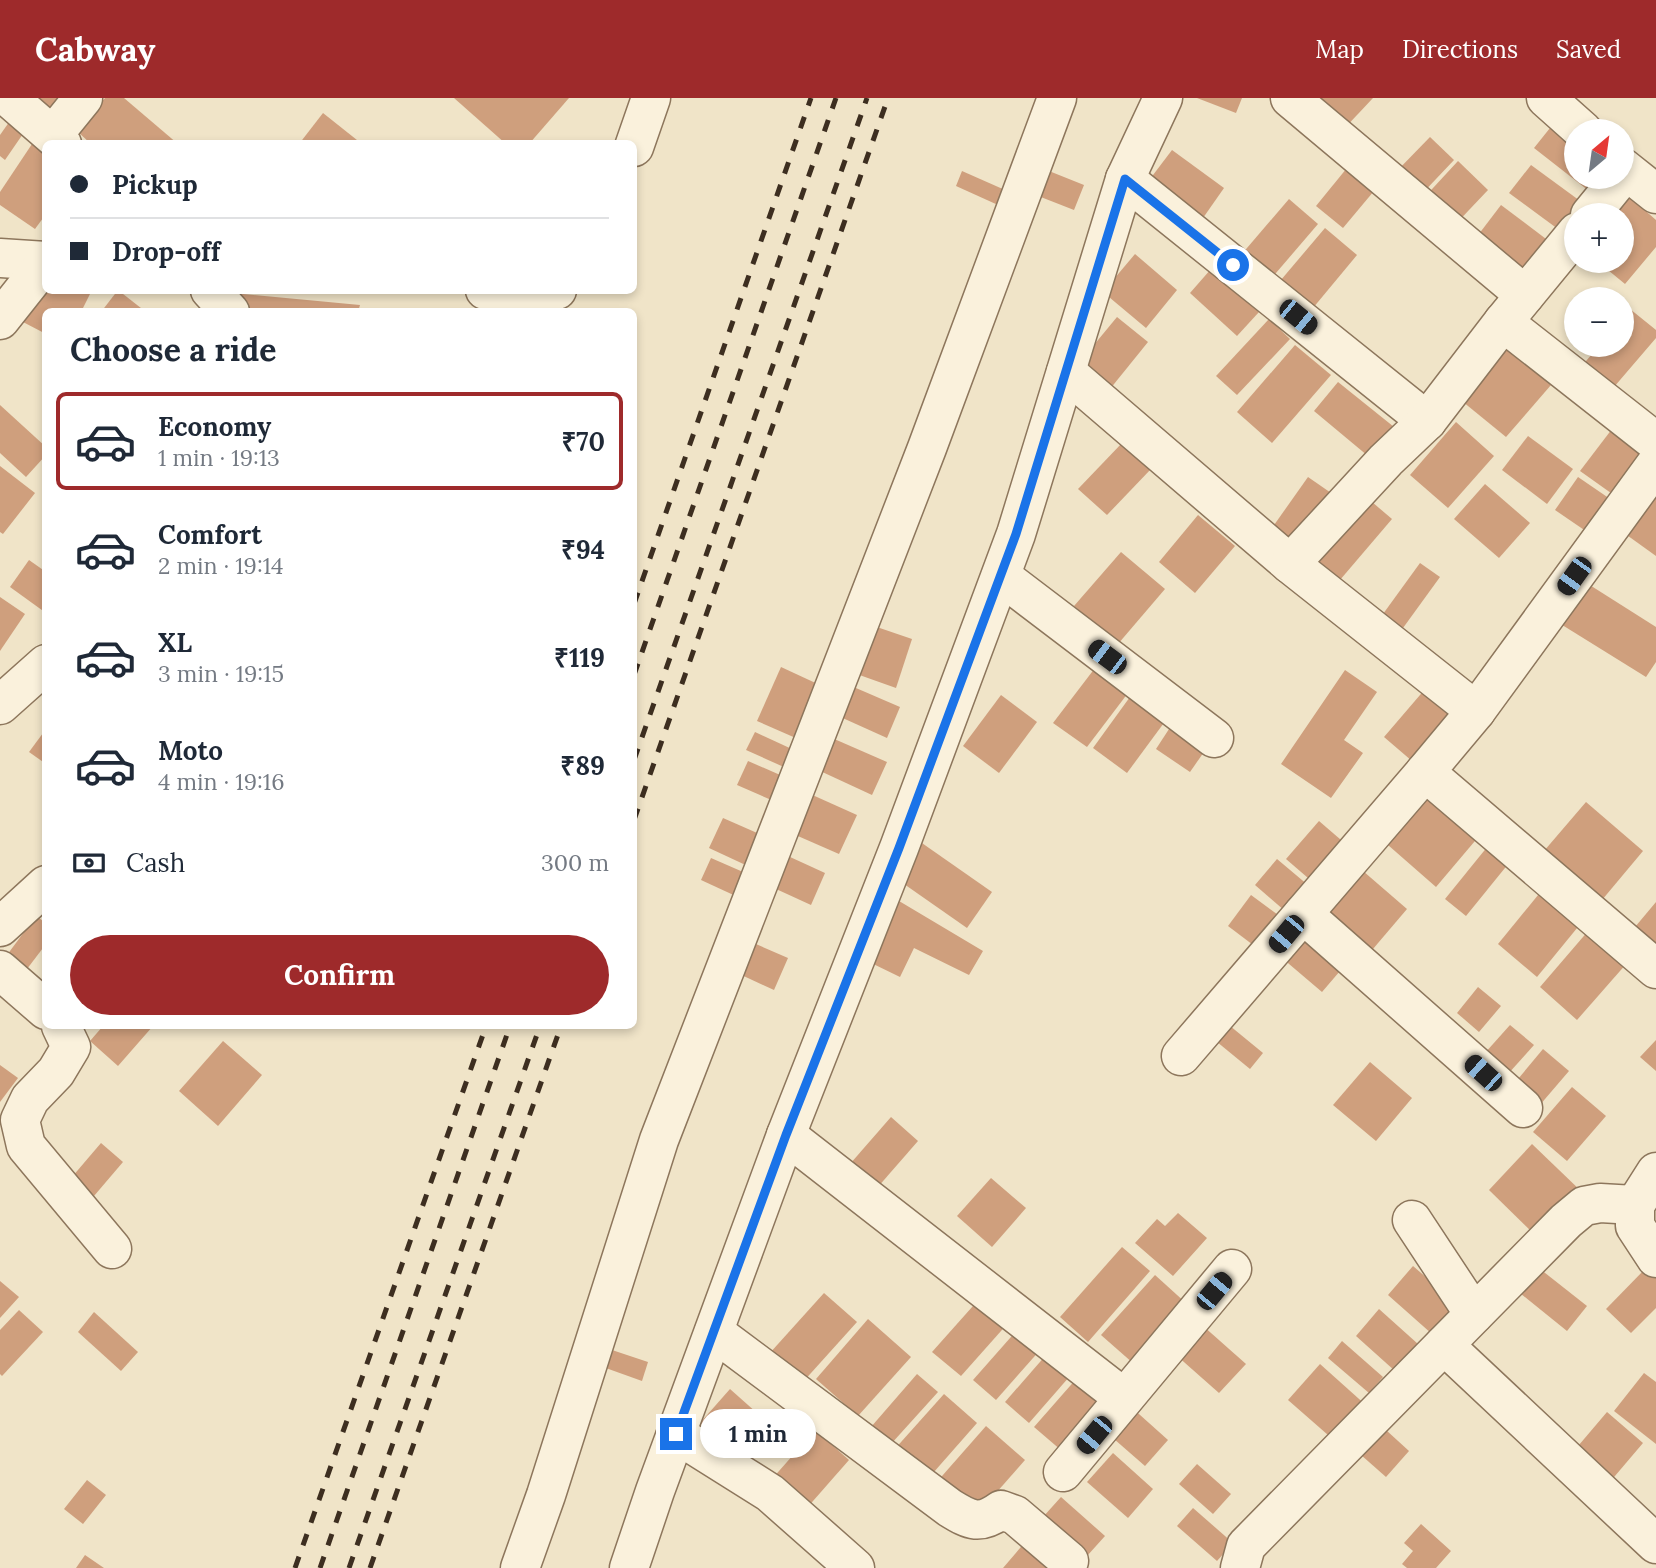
<!DOCTYPE html>
<html lang="en">
<head>
<meta charset="utf-8">
<style>
	:root { --surface:#fff; --page:#f6f6f7; --text:#1f2937; --muted:#747a83; --line:#e0e1e3; --accent:#9e2a2b }
	body { margin:0; font-family:Lora,serif; background:var(--page); color:var(--text); height:100vh; display:flex; flex-direction:column; font-size:26px; white-space:nowrap }
	* { box-sizing:border-box; margin:0 }
	p { font-size:23px; color:var(--muted) }
	.icon { flex:none; width:38px; height:38px; fill:none; stroke:currentColor; stroke-width:2; stroke-linecap:round; stroke-linejoin:round }
	.map { position:relative; flex:1; overflow:hidden }
	.details { position:absolute; left:42px; top:210px; width:595px; height:721px; display:flex; flex-direction:column; background:var(--surface); border-radius:10px; box-shadow:0 4px 10px #0003 }
	.details>* { flex:none }
	.guide { position:absolute; left:42px; top:42px; width:595px; height:154px; border-radius:10px; box-shadow:0 4px 10px #0003; display:grid; align-content:center; height:154px; padding:0 28px; background:var(--surface) }
	.needle { width:46px; rotate:29deg }
	.fabs { position:absolute; left:1564px; top:21px; display:grid; gap:14px }
	.fabs a { display:grid; place-items:center; width:70px; height:70px; border-radius:50%; background:var(--surface); box-shadow:0 4px 10px #0003; font-size:35px }
	.end { position:absolute; width:32px; height:32px; margin:-16px; border:9px solid #1a73e8; background:#fff; box-shadow:0 0 0 4px #fff }
	.from { border-radius:50% }
	.bubble { position:absolute; height:49px; border-radius:24px; background:var(--surface); box-shadow:0 4px 10px #0003; font-size:23px; font-weight:800; line-height:49px; text-align:center }
	.car { position:absolute; width:21px; height:42px; margin:-21px -10px; border-radius:9px; box-shadow:0 0 5px 2px #0007; background:linear-gradient(#222 24%,#8ab4d8 0 40%,#222 0 76%,#8ab4d8 0 86%,#222 0) }
	.guide b { display:flex; align-items:center; gap:24px; height:66px; font-size:26px }
	.guide b+b { border-top:2px solid var(--line) }
	.guide i { width:18px; height:18px; background:var(--text) }
	ul { padding:0; list-style:none }
	li { display:flex; align-items:center; gap:21px; height:98px; margin:0 14px 10px; padding:0 14px; border:4px solid transparent; border-radius:10px }
	li div { flex:1 }
	li b { display:block; font-size:26px }
	li em { font-style:normal; font-weight:800 }
	li.current { border-color:var(--accent) }
	li>.icon { width:63px; height:63px; stroke-width:1.5 }
	h2 { padding:0 28px; font-size:32px; line-height:84px }
	.pay { display:flex; align-items:center; gap:18px; height:77px; padding:0 28px; font-size:26px }
	.pay p { margin-inline-start:auto }
	.button { display:flex; gap:14px; margin-top:auto; padding:14px 28px }
	.button a { flex:1; height:80px; border-radius:42px; background:var(--accent); color:#fff; font-size:28px; font-weight:800; line-height:80px; text-align:center }
	header { display:flex; align-items:center; gap:42px; box-sizing:border-box; height:98px; padding:0 35px; background:var(--accent); color:#fff }
	header strong { font-size:33px }
	nav { display:flex; gap:38px; margin-inline-start:auto; font-size:24px }
	.map>svg:first-child { display:block }
	.building { fill:#cf9f7d }
	.lines { fill:none; stroke-linecap:round; stroke-linejoin:round }
	.minor-casing { stroke:#8d765c; stroke-width:41 }
	.minor { stroke:#faf1dc; stroke-width:38 }
	.rail { stroke:#3d2e20; stroke-width:5; stroke-dasharray:12 12; stroke-linecap:butt }
	.route { stroke:#1a73e8; stroke-width:9 }
</style>
</head>
<body>
<header>
<strong>Cabway</strong>
<nav><a>Map</a><a>Directions</a><a>Saved</a></nav>
</header>
<div class="map">
<svg width="1656" height="1470" viewBox="0 0 1656 1470">
	<rect width="100%" height="100%" fill="#f0e4c8"/>
	<g class="building">
		<path d="M21,0H70L51,24Z"/>
		<path d="M105,0H124L178,46H91L77,33Z"/>
		<path d="M454,0H569L529,46H506Z"/>
		<path d="M1197,0H1242L1236,15Z"/>
		<path d="M1316,0H1373L1342,33Z"/>
		<path d="M323,15L362,46H299Z"/>
		<path d="M12,20L27,30L5,62L0,58V37Z"/>
		<path d="M1554,25L1577,43V79H1600L1589,93L1534,50Z"/>
		<path d="M1430,39L1454,62L1418,100L1394,76Z"/>
		<path d="M34,43L46,51V116L35,131L0,107V94Z"/>
		<path d="M1172,52L1224,90L1203,120L1150,81Z"/>
		<path d="M1458,63L1488,92L1451,131L1421,103Z"/>
		<path d="M1351,65L1379,87L1343,130L1316,108Z"/>
		<path d="M1531,67L1587,108L1566,137L1509,95Z"/>
		<path d="M1039,69L1084,87L1074,112L1028,94Z"/>
		<path d="M962,73L1005,92L998,107L956,88Z"/>
		<path d="M1625,95L1656,122V149L1625,186L1597,163H1622V117H1607Z"/>
		<path d="M1289,101L1318,126L1270,182L1241,157Z"/>
		<path d="M1501,107L1554,147L1522,189L1469,149Z"/>
		<path d="M1325,130L1357,157L1308,216L1275,189Z"/>
		<path d="M1135,156L1177,192L1146,230L1103,194Z"/>
		<path d="M1211,171L1259,214L1237,238L1190,195Z"/>
		<path d="M46,181V192H92L81,214H46V236L23,224Z"/>
		<path d="M118,192L146,214H101Z"/>
		<path d="M233,195L360,207L358,214H235Z"/>
		<path d="M1630,211L1656,232V240L1608,296L1579,271L1600,247H1622V220Z"/>
		<path d="M1117,219L1148,244L1110,291L1079,265Z"/>
		<path d="M1269,221L1290,241L1237,297L1216,278Z"/>
		<path d="M1502,246L1551,287L1506,339L1457,299Z"/>
		<path d="M1295,247L1331,277L1272,345L1237,314Z"/>
		<path d="M1338,284L1399,333L1374,363L1314,313Z"/>
		<path d="M0,307L46,349V357L26,379L0,355Z"/>
		<path d="M1456,324L1494,358L1448,410L1410,377Z"/>
		<path d="M1612,331L1656,363L1625,405L1580,373Z"/>
		<path d="M1528,338L1573,371L1547,406L1502,372Z"/>
		<path d="M1123,344L1151,371L1107,417L1078,391Z"/>
		<path d="M0,368L35,395L3,436L0,434Z"/>
		<path d="M1308,379L1334,397L1293,455L1267,437Z"/>
		<path d="M1578,379L1616,405L1593,438L1555,412Z"/>
		<path d="M1485,386L1530,425L1499,460L1454,421Z"/>
		<path d="M1656,391V458L1624,435Z"/>
		<path d="M1365,398L1392,421L1334,489L1307,466Z"/>
		<path d="M1198,417L1235,448L1195,495L1159,464Z"/>
		<path d="M1121,454L1165,491L1118,546L1074,508Z"/>
		<path d="M29,462L46,474V515L10,489Z"/>
		<path d="M1420,465L1440,479L1403,530L1383,516Z"/>
		<path d="M1585,484L1656,529V564L1646,579L1559,525Z"/>
		<path d="M0,499L25,516L0,553Z"/>
		<path d="M868,526L912,541L896,590L851,574Z"/>
		<path d="M781,569L822,588L798,641L757,623Z"/>
		<path d="M1095,570L1128,595L1087,649L1053,625Z"/>
		<path d="M1345,572L1377,594L1344,642L1363,655L1331,700L1281,666Z"/>
		<path d="M849,587L900,609L887,640L836,617Z"/>
		<path d="M1426,590L1461,620L1419,669L1384,639Z"/>
		<path d="M1135,592L1169,618L1127,675L1093,650Z"/>
		<path d="M1001,597L1037,624L999,675L963,648Z"/>
		<path d="M1171,628L1206,651L1190,674L1156,651Z"/>
		<path d="M46,631V666L29,654Z"/>
		<path d="M755,634L794,652L786,670L746,652Z"/>
		<path d="M832,640L887,664L872,697L818,672Z"/>
		<path d="M748,663L787,680L776,704L737,687Z"/>
		<path d="M808,695L857,717L839,756L791,735Z"/>
		<path d="M1432,696L1480,737L1436,789L1388,747Z"/>
		<path d="M1586,704L1643,753L1602,802L1544,753Z"/>
		<path d="M723,720L766,739L752,770L709,750Z"/>
		<path d="M1319,723L1348,748L1315,786L1286,761Z"/>
		<path d="M919,743L992,794L967,830L894,779Z"/>
		<path d="M1488,748L1509,765L1466,818L1445,801Z"/>
		<path d="M777,753L825,775L811,807L763,785Z"/>
		<path d="M711,760L750,777L740,800L701,782Z"/>
		<path d="M1277,761L1315,793L1292,819L1255,787Z"/>
		<path d="M1363,773L1407,811L1367,858L1323,820Z"/>
		<path d="M1543,791L1582,824L1537,879L1498,846Z"/>
		<path d="M1251,797L1289,825L1265,856L1228,828Z"/>
		<path d="M894,800L983,853L969,877L914,850L900,879L863,861Z"/>
		<path d="M1656,804V856L1630,835Z"/>
		<path d="M36,818L46,825V846L27,871L7,857Z"/>
		<path d="M1589,832L1627,865L1577,922L1540,889Z"/>
		<path d="M1300,839L1340,873L1322,894L1282,860Z"/>
		<path d="M749,843L788,860L774,892L735,874Z"/>
		<path d="M1478,889L1501,908L1479,934L1457,915Z"/>
		<path d="M1224,923L1263,955L1250,971L1211,939Z"/>
		<path d="M1510,927L1534,947L1499,986L1476,965Z"/>
		<path d="M103,928H153L118,968L90,943Z"/>
		<path d="M1656,942V973L1640,959Z"/>
		<path d="M223,943L262,977L218,1028L179,993Z"/>
		<path d="M1543,951L1569,973L1533,1015L1508,993Z"/>
		<path d="M1370,964L1412,1000L1376,1043L1333,1007Z"/>
		<path d="M0,967L18,980L0,1004Z"/>
		<path d="M1572,989L1606,1018L1567,1063L1533,1034Z"/>
		<path d="M891,1019L918,1043L877,1090L850,1066Z"/>
		<path d="M101,1045L123,1064L88,1105L66,1086Z"/>
		<path d="M1532,1046L1583,1095L1539,1141L1489,1092Z"/>
		<path d="M991,1080L1026,1110L992,1149L957,1118Z"/>
		<path d="M1178,1115L1207,1140L1173,1178L1135,1145L1157,1121L1165,1128Z"/>
		<path d="M1122,1149L1150,1173L1088,1244L1060,1219Z"/>
		<path d="M1535,1167L1587,1208L1567,1233L1515,1191Z"/>
		<path d="M1413,1168L1458,1207L1432,1236L1388,1197Z"/>
		<path d="M1646,1170L1656,1180V1210L1631,1235L1606,1211Z"/>
		<path d="M1155,1177L1187,1206L1134,1266L1101,1237Z"/>
		<path d="M0,1183L19,1199L0,1220Z"/>
		<path d="M824,1195L857,1224L802,1285L769,1256Z"/>
		<path d="M981,1199L1009,1224L961,1278L932,1254Z"/>
		<path d="M1379,1211L1418,1246L1395,1273L1356,1238Z"/>
		<path d="M19,1212L43,1234L2,1278L0,1276V1232Z"/>
		<path d="M94,1214L138,1254L121,1273L78,1234Z"/>
		<path d="M868,1221L911,1259L858,1318L816,1281Z"/>
		<path d="M1202,1227L1246,1266L1219,1295L1176,1257Z"/>
		<path d="M1018,1231L1041,1251L996,1302L973,1282Z"/>
		<path d="M1342,1243L1383,1279L1369,1295L1328,1260Z"/>
		<path d="M609,1251L648,1264L642,1283L603,1269Z"/>
		<path d="M1046,1257L1070,1278L1029,1325L1005,1304Z"/>
		<path d="M1320,1266L1368,1309L1336,1344L1288,1302Z"/>
		<path d="M1644,1275L1656,1284V1346L1614,1313Z"/>
		<path d="M917,1276L938,1294L891,1346L871,1329Z"/>
		<path d="M1077,1280L1104,1304L1062,1353L1034,1329Z"/>
		<path d="M730,1291L776,1332L746,1365L700,1325Z"/>
		<path d="M944,1296L977,1325L926,1383L893,1353Z"/>
		<path d="M1130,1308L1168,1342L1145,1368L1106,1334Z"/>
		<path d="M1607,1314L1643,1345L1609,1385L1573,1354Z"/>
		<path d="M1375,1322L1409,1353L1386,1379L1352,1349Z"/>
		<path d="M986,1328L1025,1362L974,1420L935,1386Z"/>
		<path d="M815,1332L849,1362L806,1411L772,1381Z"/>
		<path d="M1113,1355L1153,1391L1128,1420L1087,1384Z"/>
		<path d="M1197,1366L1231,1396L1213,1416L1179,1386Z"/>
		<path d="M87,1382L106,1397L83,1426L64,1411Z"/>
		<path d="M1061,1399L1105,1438L1078,1468L1034,1429Z"/>
		<path d="M1193,1410L1233,1445L1217,1463L1177,1428Z"/>
		<path d="M1421,1426L1451,1453L1436,1470H1407L1402,1466L1413,1453L1404,1445Z"/>
		<path d="M1026,1443L1057,1470H1003Z"/>
		<path d="M85,1457L104,1470H76Z"/>
	</g>
	<g class="lines">
		<g class="minor-casing">
			<g id="minor">
				<path d="M9,0L62,46"/>
				<path d="M1290,0L1525,197"/>
				<path d="M1546,0L1583,33"/>
				<path d="M53,37L83,0"/>
				<path d="M634,49L651,0"/>
				<path d="M1622,69L1656,96"/>
				<path d="M1125,81L1427,323"/>
				<path d="M1590,117L1621,79"/>
				<path d="M1577,134L1503,224L1656,344"/>
				<path d="M0,160L46,163"/>
				<path d="M210,192L230,214"/>
				<path d="M485,192L535,197L557,192"/>
				<path d="M0,222L46,164"/>
				<path d="M1066,274L1290,466L1476,613"/>
				<path d="M1656,366L1476,613L1425,674L1656,871"/>
				<path d="M1290,466L1386,362L1427,323L1503,224"/>
				<path d="M1001,478L1214,640"/>
				<path d="M0,607L46,566"/>
				<path d="M1303,816L1523,1010"/>
				<path d="M0,829L46,787"/>
				<path d="M0,872L46,912"/>
				<path d="M61,928L71,949L56,974L30,1001L20,1022L26,1048L112,1151"/>
				<path d="M1181,958L1425,674"/>
				<path d="M786,1037L1124,1300"/>
				<path d="M1656,1074L1635,1107V1128L1656,1160"/>
				<path d="M1412,1122L1474,1216"/>
				<path d="M714,1234L950,1410C971,1423 980,1427 1001,1412L1015,1417L1069,1463"/>
				<path d="M1444,1247L1656,1446"/>
				<path d="M676,1336L770,1395L855,1470"/>
				<path d="M1063,1374L1232,1171"/>
				<path d="M520,1470L546,1397L659,1042L927,350L1057,0"/>
				<path d="M629,1470L655,1393L786,1037L899,750L1016,436L1125,81L1163,0"/>
				<path d="M1240,1470L1246,1448L1566,1123L1584,1108L1600,1105L1635,1107"/>
			</g>
		</g>
		<use href="#minor" class="minor"/>
		<g class="rail">
			<path d="M634,506L811,0"/>
			<path d="M634,577L836,0"/>
			<path d="M634,662L867,0"/>
			<path d="M634,722L888,0"/>
			<path d="M295,1470L486,928"/>
			<path d="M320,1470L510,928"/>
			<path d="M349,1470L540,928"/>
			<path d="M370,1470L561,928"/>
		</g>
	</g>
	<g class="lines">
		<path class="route" d="M676,1336L786,1037L899,750L1016,436L1125,81L1233,167"/>
	</g>
</svg>
<div class="fabs">
<a><svg class="needle" viewBox="-14 -14 28 28"><path d="M0-13l5 13h-10z" fill="#e53935"/><path d="M0 13l5-13h-10z" fill="#747a83"/></svg></a>
<a>+</a>
<a>−</a>
</div>
<i class="end from" style="left:1233px;top:167px"></i>
<i class="end" style="left:676px;top:1336px"></i>
<div class="bubble" style="left:700px;top:1311px;width:116px">1 min</div>
<i class="car" style="left:1298px;top:219px;rotate:129deg"></i>
<i class="car" style="left:1574px;top:478px;rotate:216deg"></i>
<i class="car" style="left:1107px;top:559px;rotate:307deg"></i>
<i class="car" style="left:1286px;top:836px;rotate:220deg"></i>
<i class="car" style="left:1483px;top:975px;rotate:312deg"></i>
<i class="car" style="left:1214px;top:1193px;rotate:40deg"></i>
<i class="car" style="left:1094px;top:1337px;rotate:220deg"></i>
<div class="guide">
<b><i class="from"></i>Pickup</b>
<b><i></i>Drop-off</b>
</div>
<section class="details">
<h2>Choose a ride</h2>
<ul>
<li class="current"><svg class="icon" aria-label="car" viewBox="0 0 24 24"><path d="M5 17H2v-5l4-1 3-4h7l3 4 3 1v5h-3M9 17h6M6 11h13"/><circle cx="7" cy="17" r="2"/><circle cx="17" cy="17" r="2"/></svg><div><b>Economy</b><p>1 min · 19:13</p></div><em>₹70</em></li>
<li><svg class="icon" aria-label="car" viewBox="0 0 24 24"><path d="M5 17H2v-5l4-1 3-4h7l3 4 3 1v5h-3M9 17h6M6 11h13"/><circle cx="7" cy="17" r="2"/><circle cx="17" cy="17" r="2"/></svg><div><b>Comfort</b><p>2 min · 19:14</p></div><em>₹94</em></li>
<li><svg class="icon" aria-label="car" viewBox="0 0 24 24"><path d="M5 17H2v-5l4-1 3-4h7l3 4 3 1v5h-3M9 17h6M6 11h13"/><circle cx="7" cy="17" r="2"/><circle cx="17" cy="17" r="2"/></svg><div><b>XL</b><p>3 min · 19:15</p></div><em>₹119</em></li>
<li><svg class="icon" aria-label="car" viewBox="0 0 24 24"><path d="M5 17H2v-5l4-1 3-4h7l3 4 3 1v5h-3M9 17h6M6 11h13"/><circle cx="7" cy="17" r="2"/><circle cx="17" cy="17" r="2"/></svg><div><b>Moto</b><p>4 min · 19:16</p></div><em>₹89</em></li>
</ul>
<div class="pay"><svg class="icon" aria-label="cash" viewBox="0 0 24 24"><path d="M3 7h18v10H3z"/><circle cx="12" cy="12" r="2"/></svg>Cash<p>300 m</p></div>
<div class="button"><a>Confirm</a></div>
</section>
</div>
</body>
</html>
